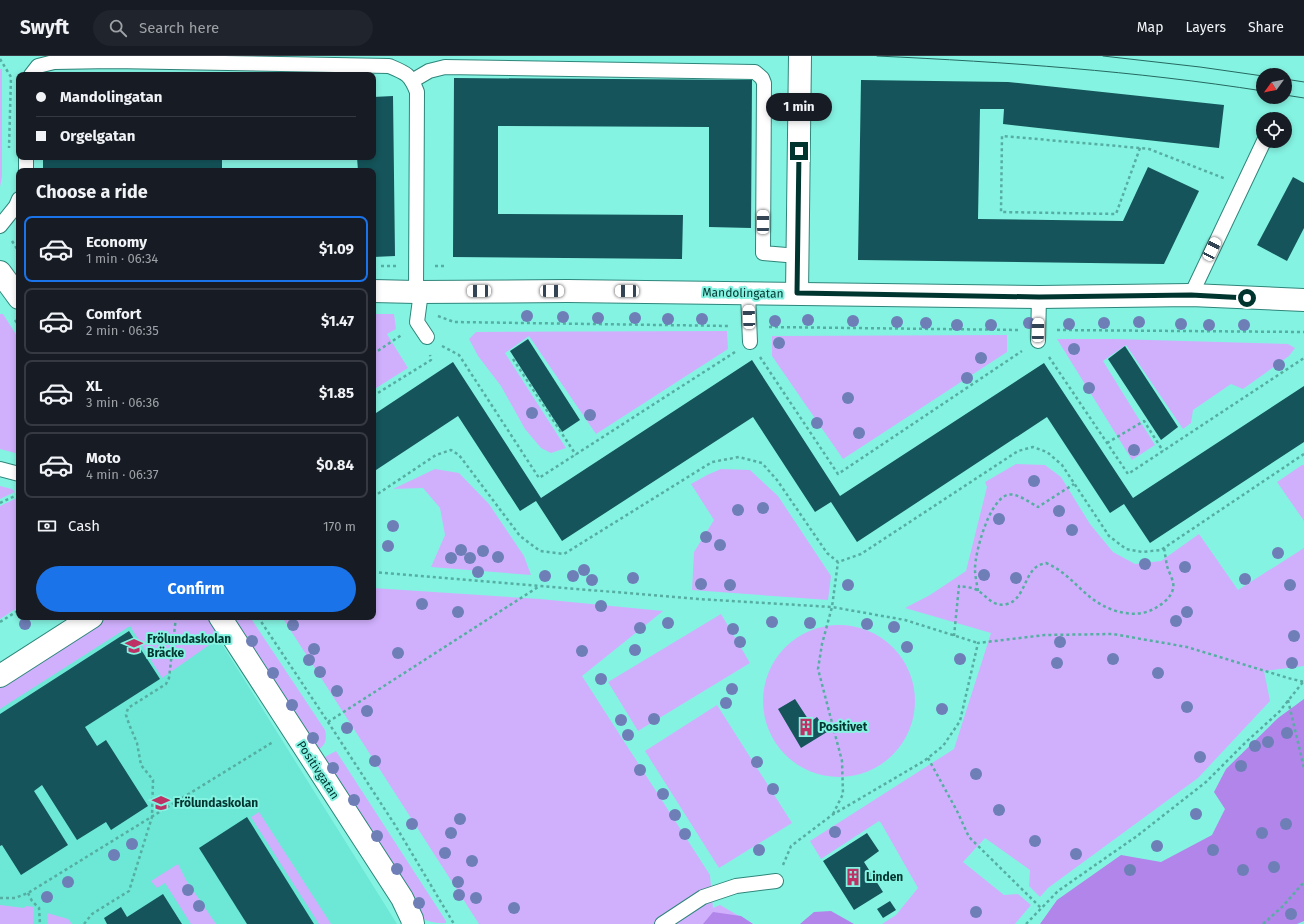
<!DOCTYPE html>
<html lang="en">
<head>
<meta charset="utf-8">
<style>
	:root { --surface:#171b24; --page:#20242c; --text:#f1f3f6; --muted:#9ea1a6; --line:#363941; --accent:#1a73e8 }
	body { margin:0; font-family:"Fira Sans",sans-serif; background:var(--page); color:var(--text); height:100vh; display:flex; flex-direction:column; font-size:15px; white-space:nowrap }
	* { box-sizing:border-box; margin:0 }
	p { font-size:13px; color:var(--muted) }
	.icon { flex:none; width:22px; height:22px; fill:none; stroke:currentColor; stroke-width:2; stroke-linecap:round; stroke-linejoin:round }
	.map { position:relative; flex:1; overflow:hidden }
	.details { position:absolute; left:16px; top:112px; width:360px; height:452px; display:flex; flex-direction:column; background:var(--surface); border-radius:8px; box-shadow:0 2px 6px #0003 }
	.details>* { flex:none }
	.banner { position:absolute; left:16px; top:16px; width:360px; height:88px; border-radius:8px; box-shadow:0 2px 6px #0003; display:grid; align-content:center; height:88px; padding:0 20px; background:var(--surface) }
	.needle { width:26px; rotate:237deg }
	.fabs { position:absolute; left:1256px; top:12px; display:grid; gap:8px }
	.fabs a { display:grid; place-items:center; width:36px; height:36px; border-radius:50%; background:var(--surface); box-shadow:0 2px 6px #0003; font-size:20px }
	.end { position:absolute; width:18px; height:18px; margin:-9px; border:5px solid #00352f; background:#fff; box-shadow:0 0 0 2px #fff }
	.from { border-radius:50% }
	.bubble { position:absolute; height:28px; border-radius:14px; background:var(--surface); box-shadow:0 2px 6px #0003; font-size:13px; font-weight:700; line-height:28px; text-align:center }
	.car { position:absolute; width:12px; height:24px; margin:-12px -6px; border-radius:5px; box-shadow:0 0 3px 1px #0007; background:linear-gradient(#fff 24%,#345 0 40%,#fff 0 76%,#345 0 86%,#fff 0) }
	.banner b { display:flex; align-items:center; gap:14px; height:38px; font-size:15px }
	.banner b+b { border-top:1px solid var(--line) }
	.banner i { width:10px; height:10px; background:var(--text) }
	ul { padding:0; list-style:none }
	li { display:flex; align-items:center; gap:12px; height:66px; margin:0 8px 6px; padding:0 12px; border:2px solid var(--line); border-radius:8px }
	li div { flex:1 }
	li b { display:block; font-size:15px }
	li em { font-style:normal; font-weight:700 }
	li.on { border-color:var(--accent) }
	li>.icon { width:36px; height:36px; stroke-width:1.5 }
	h2 { padding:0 20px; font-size:18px; line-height:48px }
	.pay { display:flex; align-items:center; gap:10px; height:44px; padding:0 20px; font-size:15px }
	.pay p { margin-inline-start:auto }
	.primary-button { display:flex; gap:8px; margin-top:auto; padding:8px 20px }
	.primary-button a { flex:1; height:46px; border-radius:24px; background:var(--accent); color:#fff; font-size:16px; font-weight:700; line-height:46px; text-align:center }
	header { display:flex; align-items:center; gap:24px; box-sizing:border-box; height:56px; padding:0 20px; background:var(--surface); border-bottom:1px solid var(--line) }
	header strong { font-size:19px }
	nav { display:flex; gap:22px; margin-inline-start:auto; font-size:14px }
	.search { width:280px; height:36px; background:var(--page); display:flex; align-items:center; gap:10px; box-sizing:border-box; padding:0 14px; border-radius:22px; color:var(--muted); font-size:15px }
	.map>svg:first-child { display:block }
	.built { fill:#6de7d6 }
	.green { fill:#d0b0fd }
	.forest { fill:#b185e9 }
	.building { fill:#14545a }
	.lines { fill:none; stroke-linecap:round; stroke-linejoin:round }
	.service-casing { stroke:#2e857a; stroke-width:16 }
	.minor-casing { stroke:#2e857a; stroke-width:24 }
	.path { stroke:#55aea1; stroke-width:2.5; stroke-dasharray:3 3; stroke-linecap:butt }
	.service { stroke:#fff; stroke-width:14 }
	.minor { stroke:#fff; stroke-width:22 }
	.tram { stroke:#256960; stroke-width:1 }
	.tree { fill:#6e7eb7 }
	.route { stroke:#00352f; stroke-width:5 }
	.labels { text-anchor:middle; stroke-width:4; stroke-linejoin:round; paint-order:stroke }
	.street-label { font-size:12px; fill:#00352f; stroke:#85f3e2 }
	.poi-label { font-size:12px; font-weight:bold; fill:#00352f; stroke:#85f3e2; text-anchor:start }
</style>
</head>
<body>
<header>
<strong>Swyft</strong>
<div class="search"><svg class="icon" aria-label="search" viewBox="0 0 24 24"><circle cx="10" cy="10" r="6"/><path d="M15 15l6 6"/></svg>Search here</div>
<nav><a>Map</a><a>Layers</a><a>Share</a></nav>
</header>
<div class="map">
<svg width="1304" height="868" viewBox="0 0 1304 868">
	<rect width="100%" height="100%" fill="#85f3e2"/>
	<path class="built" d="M100,561H205L397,868H0V626Z"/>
	<g class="green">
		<path d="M0,13H2V120L0,131Z"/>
		<path d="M0,258H3L19,283V398L0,393Z"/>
		<path d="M373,258H394L396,273L387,278L408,312L373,334Z"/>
		<path d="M727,275L728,293L596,378L529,280L505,297L566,392L551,397L541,392L525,373L501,330L478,300L469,283L476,276Z"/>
		<path d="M1007,279V296L843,403L772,300V280Z"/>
		<path d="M1057,283H1115L1288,288L1295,292L1289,300L1243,333L1231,328L1193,354L1191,367L1183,373L1126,289L1103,305L1155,389L1132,404Z"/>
		<path d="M1016,408L1045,409L1061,421L1090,468L1113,496L1135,508L1161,505L1199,478L1238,534L1304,492V610L1264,615L1270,645L1198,722L1048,832L1040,841L1029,830L1030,814L985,782L963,806L1004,839L1018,838L1031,849L1015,868H882L896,859L918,832L881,767L879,765L821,803L810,785L954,693L991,577L905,552L930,539L966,515L987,431L985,426Z"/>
		<path d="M1302,409H1304V465L1277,426Z"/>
		<path d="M435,413L459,417L489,448L524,500L531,519L431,511L445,479L440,452L423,432L393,433Z"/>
		<path d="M721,413L750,414L778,440L831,520L828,544L692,534L694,496L714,464L691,428L707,419Z"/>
		<path d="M0,430L12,433L15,436L0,443Z"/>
		<path d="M19,441V551L0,563V450Z"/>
		<path d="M373,532L540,543L663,555L582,620L710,819L713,852L720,849L753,868H479L282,561H373Z"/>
		<path d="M721,558L750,607L638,675L608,626Z"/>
		<path d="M104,561H210L222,580L162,622L130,570L0,653V627Z"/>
		<path d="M232,561H250L325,674C327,684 326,688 318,694Z"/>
		<circle cx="839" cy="645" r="76"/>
		<path d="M717,649L792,767L719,812L645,695Z"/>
		<path d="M336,695L446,865V867C439,868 432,866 425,864L323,704V702Z"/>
		<path d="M259,756L331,868H319L251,761Z"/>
		<path d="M178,808L186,824L216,868H191L165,827L157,832L151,825Z"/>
		<path d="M0,849L24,852L26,850L34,851L33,868H0Z"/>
		<path d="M47,857L68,863L72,868H47Z"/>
	</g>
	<g class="forest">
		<path d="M1304,643V865L1297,868H1040L1057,844L1121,799L1161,806L1212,779L1225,753L1214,736L1226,713L1278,662Z"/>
		<path d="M831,855L854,868H800L814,856Z"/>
		<path d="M713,856L741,860L753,868H703Z"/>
	</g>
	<g class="building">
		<path d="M366,17V19H335V18Z"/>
		<path d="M454,22L752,24L751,172L709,171V71L498,70V158L683,159L682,203L453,201Z"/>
		<path d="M861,24L1008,26L1224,49L1219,92L1003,68L1004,53H980L978,163L1123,165L1148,111L1199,135L1164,208L858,204Z"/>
		<path d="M393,40L395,200L373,201V115H358L357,101H373V41Z"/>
		<rect x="43" y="101" width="179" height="14"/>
		<path d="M1293,121L1304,127V172L1287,205L1257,189Z"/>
		<path d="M528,283L580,364L562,376L510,295Z"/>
		<path d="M1125,290L1178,371L1161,384L1108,303Z"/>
		<path d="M752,304L840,440L1044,307L1133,442L1304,330V386L1150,487L1124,448L1110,457L1047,361L857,486L831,446L815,456L753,361L562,485L536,445L520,455L458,360L373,416V359L453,306L541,442Z"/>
		<path d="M129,575L160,623L85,671L97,690L106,684L148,750L111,774L106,766L77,784L42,729L34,735L68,789L21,819L2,789L0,790V658Z"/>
		<path d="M795,643L810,666L817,661L827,676L801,692L778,653Z"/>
		<path d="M247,761L314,868H247L199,792Z"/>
		<path d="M867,777L879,795L864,806L883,836L854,854L823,805Z"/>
		<path d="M163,838L182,868H107L104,862L121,851L127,861Z"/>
		<path d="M890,845L896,854L883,862L877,853Z"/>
	</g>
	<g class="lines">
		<g class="service-casing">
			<g id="service">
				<path d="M31,19L38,10L54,6L113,5L389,10C406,17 410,18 417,36L416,236"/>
				<path d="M412,25L429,15L445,11L755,16L762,22L764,27L763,197L798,200"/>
				<path d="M26,115V101"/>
				<path d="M0,170L16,150L19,143"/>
				<path d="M421,236L417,266L427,281"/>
				<path d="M748,237L750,286"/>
				<path d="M1191,239L1264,85"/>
				<path d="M1038,285L1039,241"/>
				<path d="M0,413L19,418"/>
				<path d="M662,868L703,841L736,830L776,825"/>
			</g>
		</g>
		<g class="minor-casing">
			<g id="minor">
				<path d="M0,216L19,242"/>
				<path d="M373,235L416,236L567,235L1039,241L1191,239L1304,244"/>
				<path d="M797,237L800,0"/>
				<path d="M220,561L402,842L412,863L413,868"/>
				<path d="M0,620L92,561"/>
			</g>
		</g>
		<g class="path">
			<path d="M0,3L11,21L9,92"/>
			<path d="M1140,92L1116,158L1001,156L1002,80L1140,92L1149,93L1226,123"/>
			<path d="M12,185L19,196"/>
			<path d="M381,210H398"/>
			<path d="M435,210H446"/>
			<path d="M438,260L454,266L730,270"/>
			<path d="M15,264L19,270"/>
			<path d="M769,271L1020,274"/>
			<path d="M1057,274L1304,276"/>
			<path d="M442,290L459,299L539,422L735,296"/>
			<path d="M373,298L403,278"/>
			<path d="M760,301L838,418L1022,295"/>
			<path d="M1049,301L1128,418L1304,302"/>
			<path d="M513,303L576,399"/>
			<path d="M373,340L431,304L430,299"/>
			<path d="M1107,387L1144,365L1163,395"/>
			<path d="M373,441L436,399L451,394L459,399L520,480L540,495L564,498L712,406L739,401L762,407L777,424L827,497L838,506L861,498L1018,395L1033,391L1047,396L1062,409L1109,480L1126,493L1142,496L1161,494L1304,398"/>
			<path d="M0,447L19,438"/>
			<path d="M373,516L698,543L832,551L905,564L978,587"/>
			<path d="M978,535C977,528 975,520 975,513C975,496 989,445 1007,439C1017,436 1030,447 1038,451L1074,428"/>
			<path d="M258,561L328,666L395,769L454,868"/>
			<path d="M0,566L19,554"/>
			<path d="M954,580L959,530C964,531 970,531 975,533C986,538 992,552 1007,548C1023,544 1024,522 1035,512C1038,509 1042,508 1046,507C1070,517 1080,537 1102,549C1118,558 1141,562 1157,551C1164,547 1171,541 1173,533C1175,526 1169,517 1167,510C1166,504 1165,498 1164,492"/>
			<path d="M1288,644L1304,712"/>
			<path d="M328,666L538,531"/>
			<path d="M928,702L957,755L969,781L1041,852"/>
			<path d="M833,758L843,738L842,705L818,613L822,588L832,551L838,506"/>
			<path d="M783,809L791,790L832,759L924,705L943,690L960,665L978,587L1045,579L1113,578L1187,591L1288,622L1304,626"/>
			<path d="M28,837L32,845L39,852L40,868"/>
			<path d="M0,842H15L28,837L273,686"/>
			<path d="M84,868L92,858L129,835L152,761L153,724L141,709L137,687L129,668L126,659L128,652L166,628L169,622L176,561"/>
			<path d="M1026,868L1058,835L1137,780L1206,726L1246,686L1279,656L1303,626"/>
			<path d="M1263,868L1282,851L1304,826"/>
		</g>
		<use href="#service" class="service"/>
		<use href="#minor" class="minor"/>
		<g class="tram">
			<path d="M877,0C1006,6 1135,15 1263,35"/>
			<path d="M1103,0L1200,11L1263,20"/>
			<path d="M1285,23L1304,26"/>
			<path d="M1285,39L1304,42"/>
		</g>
	</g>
	<g class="tree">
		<circle cx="527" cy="260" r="6"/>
		<circle cx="563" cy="261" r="6"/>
		<circle cx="598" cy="262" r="6"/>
		<circle cx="635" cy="262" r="6"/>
		<circle cx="668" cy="263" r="6"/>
		<circle cx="702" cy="263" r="6"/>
		<circle cx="808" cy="264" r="6"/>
		<circle cx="775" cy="265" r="6"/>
		<circle cx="853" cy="265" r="6"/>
		<circle cx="897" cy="266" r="6"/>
		<circle cx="1139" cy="266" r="6"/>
		<circle cx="926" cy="267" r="6"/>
		<circle cx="1029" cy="267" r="6"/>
		<circle cx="1104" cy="267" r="6"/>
		<circle cx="1069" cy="268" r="6"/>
		<circle cx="1181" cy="268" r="6"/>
		<circle cx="957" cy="269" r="6"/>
		<circle cx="991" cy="269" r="6"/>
		<circle cx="1209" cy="269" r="6"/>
		<circle cx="1244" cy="269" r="6"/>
		<circle cx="779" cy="287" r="6"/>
		<circle cx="1074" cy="293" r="6"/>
		<circle cx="981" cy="302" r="6"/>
		<circle cx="1279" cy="309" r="6"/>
		<circle cx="967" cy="322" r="6"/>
		<circle cx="1089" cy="332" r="6"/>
		<circle cx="848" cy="342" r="6"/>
		<circle cx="532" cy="357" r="6"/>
		<circle cx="590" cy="359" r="6"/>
		<circle cx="817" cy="367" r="6"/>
		<circle cx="859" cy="377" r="6"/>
		<circle cx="1134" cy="394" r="6"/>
		<circle cx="1034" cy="425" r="6"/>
		<circle cx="763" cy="452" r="6"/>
		<circle cx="738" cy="454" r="6"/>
		<circle cx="1059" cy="455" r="6"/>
		<circle cx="999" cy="463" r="6"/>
		<circle cx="393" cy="470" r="6"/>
		<circle cx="1072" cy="474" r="6"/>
		<circle cx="706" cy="481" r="6"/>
		<circle cx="720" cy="489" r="6"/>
		<circle cx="388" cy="490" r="6"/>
		<circle cx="461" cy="494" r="6"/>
		<circle cx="483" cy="495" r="6"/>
		<circle cx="1278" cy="497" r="6"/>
		<circle cx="498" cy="501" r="6"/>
		<circle cx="451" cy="502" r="6"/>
		<circle cx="470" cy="502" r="6"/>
		<circle cx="1145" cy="508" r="6"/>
		<circle cx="1185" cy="511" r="6"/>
		<circle cx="584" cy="514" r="6"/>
		<circle cx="478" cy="516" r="6"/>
		<circle cx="984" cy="519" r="6"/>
		<circle cx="545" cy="520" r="6"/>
		<circle cx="573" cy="520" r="6"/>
		<circle cx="633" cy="522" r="6"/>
		<circle cx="1016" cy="522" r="6"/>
		<circle cx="1245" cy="523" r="6"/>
		<circle cx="592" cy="524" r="6"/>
		<circle cx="701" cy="528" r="6"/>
		<circle cx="730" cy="529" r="6"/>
		<circle cx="848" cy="529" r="6"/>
		<circle cx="1290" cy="529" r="6"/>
		<circle cx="422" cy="548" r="6"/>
		<circle cx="601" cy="550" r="6"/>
		<circle cx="458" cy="556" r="6"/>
		<circle cx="1187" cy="556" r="6"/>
		<circle cx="1176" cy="565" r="6"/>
		<circle cx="772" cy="566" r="6"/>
		<circle cx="668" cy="567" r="6"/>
		<circle cx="810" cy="567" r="6"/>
		<circle cx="25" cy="568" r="6"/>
		<circle cx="867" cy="568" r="6"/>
		<circle cx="293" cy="569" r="6"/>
		<circle cx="894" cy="571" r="6"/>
		<circle cx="640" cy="572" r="6"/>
		<circle cx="733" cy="573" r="6"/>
		<circle cx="1294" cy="580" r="6"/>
		<circle cx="252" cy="585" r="6"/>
		<circle cx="740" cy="586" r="6"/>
		<circle cx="1060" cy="586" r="6"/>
		<circle cx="907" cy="591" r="6"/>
		<circle cx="314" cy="593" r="6"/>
		<circle cx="635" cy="594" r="6"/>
		<circle cx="582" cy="595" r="6"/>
		<circle cx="398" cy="597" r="6"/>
		<circle cx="960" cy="603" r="6"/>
		<circle cx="1113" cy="603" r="6"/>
		<circle cx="309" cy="604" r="6"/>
		<circle cx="1057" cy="607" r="6"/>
		<circle cx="1292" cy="607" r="6"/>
		<circle cx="320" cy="616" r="6"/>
		<circle cx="273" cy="617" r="6"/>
		<circle cx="1158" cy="617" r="6"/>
		<circle cx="601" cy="623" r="6"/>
		<circle cx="732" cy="633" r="6"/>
		<circle cx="337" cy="635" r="6"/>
		<circle cx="726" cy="647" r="6"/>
		<circle cx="292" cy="649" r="6"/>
		<circle cx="1187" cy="651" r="6"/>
		<circle cx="942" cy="653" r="6"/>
		<circle cx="367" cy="655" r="6"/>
		<circle cx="654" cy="663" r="6"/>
		<circle cx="621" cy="664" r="6"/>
		<circle cx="347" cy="672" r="6"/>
		<circle cx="1287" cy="677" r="6"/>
		<circle cx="628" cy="679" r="6"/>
		<circle cx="313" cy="682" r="6"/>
		<circle cx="1268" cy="686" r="6"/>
		<circle cx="1255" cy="690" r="6"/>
		<circle cx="1200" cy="701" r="6"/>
		<circle cx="375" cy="705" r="6"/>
		<circle cx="757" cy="706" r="6"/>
		<circle cx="1241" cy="710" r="6"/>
		<circle cx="333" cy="712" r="6"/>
		<circle cx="640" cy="714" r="6"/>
		<circle cx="976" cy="718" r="6"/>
		<circle cx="773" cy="733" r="6"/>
		<circle cx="663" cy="738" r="6"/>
		<circle cx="354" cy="744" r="6"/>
		<circle cx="999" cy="754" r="6"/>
		<circle cx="1196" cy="758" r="6"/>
		<circle cx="675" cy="759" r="6"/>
		<circle cx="460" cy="763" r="6"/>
		<circle cx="412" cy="768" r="6"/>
		<circle cx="1286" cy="768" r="6"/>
		<circle cx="835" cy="776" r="6"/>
		<circle cx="451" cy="777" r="6"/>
		<circle cx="1262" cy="777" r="6"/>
		<circle cx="685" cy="778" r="6"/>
		<circle cx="377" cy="780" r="6"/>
		<circle cx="1035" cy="785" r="6"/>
		<circle cx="132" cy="788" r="6"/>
		<circle cx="1157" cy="790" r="6"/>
		<circle cx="759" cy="794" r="6"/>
		<circle cx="1213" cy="794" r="6"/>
		<circle cx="445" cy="797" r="6"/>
		<circle cx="1076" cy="798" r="6"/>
		<circle cx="114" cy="799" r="6"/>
		<circle cx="472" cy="805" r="6"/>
		<circle cx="1274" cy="811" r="6"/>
		<circle cx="397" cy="813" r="6"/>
		<circle cx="1130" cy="814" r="6"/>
		<circle cx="1243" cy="814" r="6"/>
		<circle cx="68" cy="826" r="6"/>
		<circle cx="458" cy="826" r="6"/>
		<circle cx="188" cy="834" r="6"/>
		<circle cx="459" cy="839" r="6"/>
		<circle cx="47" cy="841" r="6"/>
		<circle cx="476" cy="842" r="6"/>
		<circle cx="419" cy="847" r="6"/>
		<circle cx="199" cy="850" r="6"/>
		<circle cx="514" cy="852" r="6"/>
		<circle cx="976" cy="856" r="6"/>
		<circle cx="1291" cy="858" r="6"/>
	</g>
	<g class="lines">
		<path class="route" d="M799,95L797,237L1039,241L1191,239L1247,242"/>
	</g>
	<defs>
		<g id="school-bare" transform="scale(1.38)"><path d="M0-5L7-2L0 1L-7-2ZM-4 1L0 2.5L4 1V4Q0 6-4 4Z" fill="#bd3165" stroke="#85f3e2" stroke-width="2.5" paint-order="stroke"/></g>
		<g id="building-bare" transform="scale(1.38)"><path d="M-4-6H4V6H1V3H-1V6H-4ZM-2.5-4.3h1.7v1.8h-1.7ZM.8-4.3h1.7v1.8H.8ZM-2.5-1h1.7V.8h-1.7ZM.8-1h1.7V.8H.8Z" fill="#bd3165" stroke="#85f3e2" stroke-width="2.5" paint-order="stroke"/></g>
	</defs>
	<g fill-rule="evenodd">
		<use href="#school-bare" x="134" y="590"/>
		<use href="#building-bare" x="806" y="671"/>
		<use href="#school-bare" x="161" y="747"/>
		<use href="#building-bare" x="853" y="821"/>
	</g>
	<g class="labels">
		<g class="street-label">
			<text transform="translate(743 237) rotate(1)" y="4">Mandolingatan</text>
			<text transform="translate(318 714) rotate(57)" y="4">Positivgatan</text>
		</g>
		<g class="poi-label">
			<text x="147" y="587">Frölundaskolan<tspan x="147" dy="14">Bräcke</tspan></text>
			<text x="819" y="675">Positivet</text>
			<text x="174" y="751">Frölundaskolan</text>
			<text x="866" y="825">Linden</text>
		</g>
	</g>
</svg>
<div class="fabs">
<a><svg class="needle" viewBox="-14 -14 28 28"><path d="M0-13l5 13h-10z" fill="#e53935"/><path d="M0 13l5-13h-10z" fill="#9ea1a6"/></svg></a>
<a><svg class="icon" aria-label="locate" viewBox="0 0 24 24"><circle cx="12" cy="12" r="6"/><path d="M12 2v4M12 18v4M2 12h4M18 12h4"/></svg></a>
</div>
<i class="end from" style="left:1247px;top:242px"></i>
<i class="end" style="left:799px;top:95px"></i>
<div class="bubble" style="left:766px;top:37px;width:66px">1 min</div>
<i class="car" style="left:763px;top:166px;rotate:0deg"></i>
<i class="car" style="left:1212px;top:193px;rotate:26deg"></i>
<i class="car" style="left:479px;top:235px;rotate:270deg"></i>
<i class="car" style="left:552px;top:235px;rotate:90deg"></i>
<i class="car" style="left:627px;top:235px;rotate:271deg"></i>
<i class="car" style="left:749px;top:261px;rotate:358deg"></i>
<i class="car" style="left:1038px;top:274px;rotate:1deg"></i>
<div class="banner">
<b><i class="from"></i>Mandolingatan</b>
<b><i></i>Orgelgatan</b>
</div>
<section class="details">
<h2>Choose a ride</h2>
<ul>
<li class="on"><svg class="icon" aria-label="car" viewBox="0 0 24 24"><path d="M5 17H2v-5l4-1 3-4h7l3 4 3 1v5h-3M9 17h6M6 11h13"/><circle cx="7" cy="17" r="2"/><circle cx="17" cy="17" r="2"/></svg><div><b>Economy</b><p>1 min · 06:34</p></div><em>$1.09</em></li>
<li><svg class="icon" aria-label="car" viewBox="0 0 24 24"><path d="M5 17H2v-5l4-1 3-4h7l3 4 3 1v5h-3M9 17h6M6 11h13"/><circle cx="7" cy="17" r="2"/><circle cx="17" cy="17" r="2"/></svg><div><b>Comfort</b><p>2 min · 06:35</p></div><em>$1.47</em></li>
<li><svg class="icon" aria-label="car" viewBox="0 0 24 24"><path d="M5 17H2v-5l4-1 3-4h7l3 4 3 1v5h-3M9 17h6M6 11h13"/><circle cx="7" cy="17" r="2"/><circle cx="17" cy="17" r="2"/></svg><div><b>XL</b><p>3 min · 06:36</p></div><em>$1.85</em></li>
<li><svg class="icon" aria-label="car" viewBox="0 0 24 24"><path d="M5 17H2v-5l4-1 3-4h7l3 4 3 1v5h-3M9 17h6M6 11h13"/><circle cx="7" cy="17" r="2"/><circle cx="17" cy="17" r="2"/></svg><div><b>Moto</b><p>4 min · 06:37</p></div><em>$0.84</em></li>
</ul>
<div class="pay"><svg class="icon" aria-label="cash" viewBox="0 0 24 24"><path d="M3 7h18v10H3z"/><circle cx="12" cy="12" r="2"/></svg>Cash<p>170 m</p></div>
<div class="primary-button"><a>Confirm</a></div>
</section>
</div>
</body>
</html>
